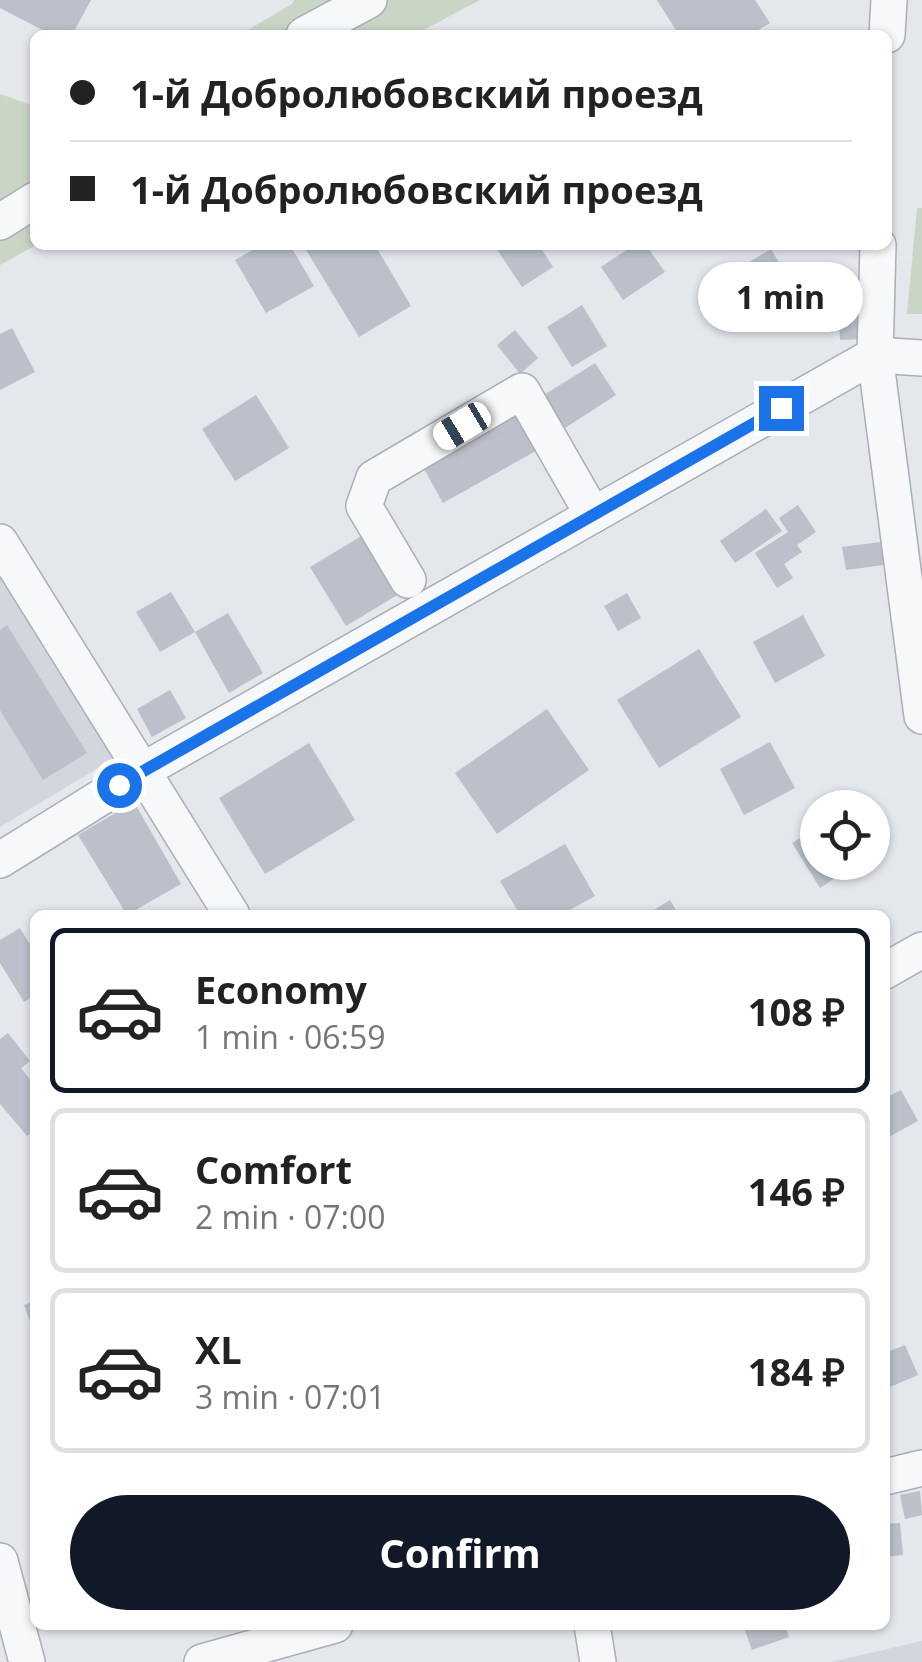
<!DOCTYPE html>
<html lang="en">
<head>
<meta charset="utf-8">
<style>
	:root { --surface:#fff; --page:#f2f2f2; --text:#222; --muted:#767676; --line:#e0e0e0; --accent:#111827 }
	body { margin:0; font-family:"Open Sans",sans-serif; background:var(--page); color:var(--text); height:100vh; display:flex; flex-direction:column; font-size:38px; white-space:nowrap }
	* { box-sizing:border-box; margin:0 }
	p { font-size:32px; color:var(--muted) }
	.icon { flex:none; width:55px; height:55px; fill:none; stroke:currentColor; stroke-width:2; stroke-linecap:round; stroke-linejoin:round }
	.map { position:relative; flex:1; overflow:hidden }
	.details { position:absolute; left:30px; top:910px; width:860px; height:720px; display:flex; flex-direction:column; background:var(--surface); border-radius:15px; box-shadow:0 2px 8px #0004 }
	.details>* { flex:none }
	.top-card { position:absolute; left:30px; top:30px; width:862px; height:220px; border-radius:15px; box-shadow:0 2px 8px #0004; display:grid; align-content:center; height:220px; padding:0 40px; background:var(--surface) }
	.controls { position:absolute; left:800px; top:790px; display:grid; gap:20px }
	.controls a { display:grid; place-items:center; width:90px; height:90px; border-radius:50%; background:var(--surface); box-shadow:0 2px 8px #0004; font-size:50px }
	.end { position:absolute; width:45px; height:45px; margin:-22px; border:12px solid #1a73e8; background:#fff; box-shadow:0 0 0 5px #fff }
	.from { border-radius:50% }
	.bubble { position:absolute; height:70px; border-radius:35px; background:var(--surface); box-shadow:0 2px 8px #0004; font-size:32px; font-weight:700; line-height:70px; text-align:center }
	.car { position:absolute; width:30px; height:60px; margin:-30px -15px; border-radius:12px; box-shadow:0 0 8px 2px #0007; background:linear-gradient(#fff 24%,#345 0 40%,#fff 0 76%,#345 0 86%,#fff 0) }
	.top-card b { display:flex; align-items:center; gap:35px; height:95px; font-size:38px }
	.top-card b+b { border-top:2px solid var(--line) }
	.top-card i { width:25px; height:25px; background:var(--text) }
	ul { padding:18px 0 0; list-style:none }
	li { display:flex; align-items:center; gap:30px; height:165px; margin:0 20px 15px; padding:0 20px; border:5px solid var(--line); border-radius:15px }
	li div { flex:1 }
	li b { display:block; font-size:38px }
	li em { font-style:normal; font-weight:700 }
	li.active { border-color:var(--accent) }
	li>.icon { width:90px; height:90px; stroke-width:1.5 }
	.button { display:flex; gap:20px; margin-top:auto; padding:20px 40px }
	.button a { flex:1; height:115px; border-radius:60px; background:var(--accent); color:#fff; font-size:40px; font-weight:700; line-height:115px; text-align:center }
	.map>svg:first-child { display:block }
	.built { fill:#d2d6de }
	.green { fill:#c9d6c5 }
	.building { fill:#bbc0ca }
	.lines { fill:none; stroke-linecap:round; stroke-linejoin:round }
	.minor-casing { stroke:#a9aeb7; stroke-width:38 }
	.minor { stroke:#f7f8fa; stroke-width:35 }
	.route { stroke:#1a73e8; stroke-width:12 }
</style>
</head>
<body>
<div class="map">
<svg width="922" height="1662" viewBox="0 0 922 1662">
	<rect width="100%" height="100%" fill="#e4e7ec"/>
	<g class="built">
		<path d="M0,577L116,757L0,827Z"/>
		<path d="M922,1641V1662H831Z"/>
	</g>
	<g class="green">
		<path d="M294,0H480L414,35H239L292,4Z"/>
		<path d="M0,94L35,106L36,245L0,265Z"/>
		<path d="M917,208H922V314H907Z"/>
	</g>
	<g class="building">
		<path d="M0,0H91L72,35H52L0,8Z"/>
		<path d="M657,0H755L770,23L750,35H679Z"/>
		<path d="M261,245H290L314,286L266,313L235,260Z"/>
		<path d="M303,245H375L411,306L359,337Z"/>
		<path d="M494,245H539L553,267L522,287Z"/>
		<path d="M634,245H646L665,272L623,300L601,267Z"/>
		<path d="M771,249L791,283L726,322L706,288Z"/>
		<path d="M859,292L862,339L840,340L837,293Z"/>
		<path d="M582,305L607,346L572,367L547,327Z"/>
		<path d="M12,328L35,372L0,390V334Z"/>
		<path d="M515,330L538,358L520,374L497,345Z"/>
		<path d="M595,363L616,395L565,428L544,395Z"/>
		<path d="M256,395L289,448L235,481L202,429Z"/>
		<path d="M517,405L541,448L443,503L419,460Z"/>
		<path d="M798,505L816,532L797,545L802,552L784,564L793,578L777,588L755,553L788,532L779,518Z"/>
		<path d="M766,509L782,531L735,563L720,541Z"/>
		<path d="M363,535L399,594L346,626L310,567Z"/>
		<path d="M881,542L884,565L846,570L842,547Z"/>
		<path d="M171,592L195,632L160,652L136,612Z"/>
		<path d="M627,593L641,618L618,631L604,606Z"/>
		<path d="M228,613L263,673L229,693L195,632Z"/>
		<path d="M803,615L825,656L775,683L753,642Z"/>
		<path d="M7,625L87,753L43,780L0,710V630Z"/>
		<path d="M699,649L741,717L659,768L617,700Z"/>
		<path d="M170,690L186,718L152,737L137,709Z"/>
		<path d="M547,709L589,770L497,834L455,773Z"/>
		<path d="M770,742L795,788L744,815L720,769Z"/>
		<path d="M309,743L355,820L265,874L219,798Z"/>
		<path d="M134,802L181,884L127,915L78,835Z"/>
		<path d="M818,827V862H859L820,888L792,843Z"/>
		<path d="M565,844L595,896L561,915H520L500,881Z"/>
		<path d="M670,900L679,915H646Z"/>
		<path d="M20,928L29,943L35,940V995L24,1002L0,963V940Z"/>
		<path d="M8,1033L30,1061L21,1068L35,1086V1130L27,1136L0,1104V1039Z"/>
		<path d="M901,1090L918,1121L885,1139V1098Z"/>
		<path d="M35,1301V1335L24,1305Z"/>
		<path d="M905,1345L918,1375L885,1389V1353Z"/>
		<path d="M920,1491L922,1515L905,1519L900,1495Z"/>
		<path d="M900,1523L903,1555L885,1557V1524Z"/>
		<path d="M743,1625H785L789,1637L752,1650Z"/>
	</g>
	<g class="lines">
		<g class="minor-casing">
			<g id="minor">
				<path d="M304,35L369,0"/>
				<path d="M887,35L889,0"/>
				<path d="M0,222L35,200"/>
				<path d="M878,245L875,355L922,716"/>
				<path d="M0,542L232,915"/>
				<path d="M408,580L364,506L374,478L522,391L593,515"/>
				<path d="M0,860L156,763L875,355L922,358"/>
				<path d="M885,971L922,950"/>
				<path d="M885,1477L922,1468"/>
				<path d="M0,1561L27,1662"/>
				<path d="M592,1625L598,1662"/>
				<path d="M202,1662L335,1625"/>
			</g>
		</g>
		<use href="#minor" class="minor"/>
	</g>
	<g class="lines">
		<path class="route" d="M119,785L781,408"/>
	</g>
</svg>
<div class="controls">
<a><svg class="icon" aria-label="locate" viewBox="0 0 24 24"><circle cx="12" cy="12" r="6"/><path d="M12 2v4M12 18v4M2 12h4M18 12h4"/></svg></a>
</div>
<i class="end from" style="left:119px;top:785px"></i>
<i class="end" style="left:781px;top:408px"></i>
<div class="bubble" style="left:698px;top:262px;width:165px">1 min</div>
<i class="car" style="left:462px;top:426px;rotate:239deg"></i>
<div class="top-card">
<b><i class="from"></i>1-й Добролюбовский проезд</b>
<b><i></i>1-й Добролюбовский проезд</b>
</div>
<section class="details">
<ul>
<li class="active"><svg class="icon" aria-label="car" viewBox="0 0 24 24"><path d="M5 17H2v-5l4-1 3-4h7l3 4 3 1v5h-3M9 17h6M6 11h13"/><circle cx="7" cy="17" r="2"/><circle cx="17" cy="17" r="2"/></svg><div><b>Economy</b><p>1 min · 06:59</p></div><em>108 ₽</em></li>
<li><svg class="icon" aria-label="car" viewBox="0 0 24 24"><path d="M5 17H2v-5l4-1 3-4h7l3 4 3 1v5h-3M9 17h6M6 11h13"/><circle cx="7" cy="17" r="2"/><circle cx="17" cy="17" r="2"/></svg><div><b>Comfort</b><p>2 min · 07:00</p></div><em>146 ₽</em></li>
<li><svg class="icon" aria-label="car" viewBox="0 0 24 24"><path d="M5 17H2v-5l4-1 3-4h7l3 4 3 1v5h-3M9 17h6M6 11h13"/><circle cx="7" cy="17" r="2"/><circle cx="17" cy="17" r="2"/></svg><div><b>XL</b><p>3 min · 07:01</p></div><em>184 ₽</em></li>
</ul>
<div class="button"><a>Confirm</a></div>
</section>
</div>
</body>
</html>
